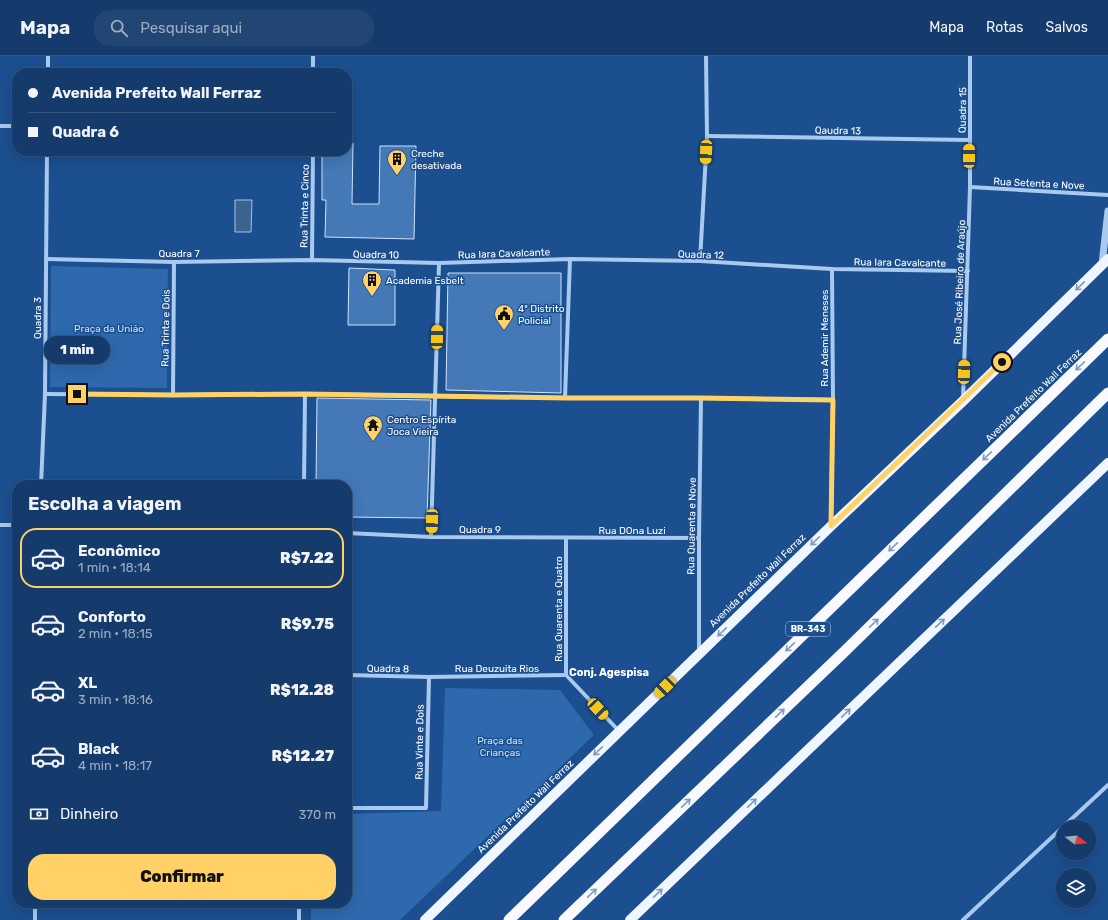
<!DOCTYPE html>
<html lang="pt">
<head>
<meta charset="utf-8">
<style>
	:root { --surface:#143b6b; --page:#214673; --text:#f1f3f6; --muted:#9dadc1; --line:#33557e; --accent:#ffd166 }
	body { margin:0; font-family:Rubik,sans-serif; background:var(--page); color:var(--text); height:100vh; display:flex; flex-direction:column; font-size:15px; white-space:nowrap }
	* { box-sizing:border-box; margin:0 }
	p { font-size:13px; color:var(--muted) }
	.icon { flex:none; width:22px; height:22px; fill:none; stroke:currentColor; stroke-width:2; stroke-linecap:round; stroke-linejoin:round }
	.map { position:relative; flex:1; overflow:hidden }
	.details { position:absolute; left:12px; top:424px; width:340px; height:428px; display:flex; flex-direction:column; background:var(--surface); border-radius:16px; box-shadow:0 4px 16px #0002,0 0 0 1px var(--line) }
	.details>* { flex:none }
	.guide { position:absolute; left:12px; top:12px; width:340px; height:88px; border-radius:16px; box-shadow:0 4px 16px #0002,0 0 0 1px var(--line); display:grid; align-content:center; height:88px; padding:0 16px; background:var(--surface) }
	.needle { width:26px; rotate:106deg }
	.buttons { position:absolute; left:1056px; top:764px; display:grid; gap:8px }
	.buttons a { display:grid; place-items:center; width:40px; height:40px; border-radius:50%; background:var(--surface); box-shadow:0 4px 16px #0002,0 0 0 1px var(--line); font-size:20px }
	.end { position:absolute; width:18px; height:18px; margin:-9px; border:5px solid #ffd166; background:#111; box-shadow:0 0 0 2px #111 }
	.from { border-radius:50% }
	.bubble { position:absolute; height:28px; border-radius:14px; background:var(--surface); box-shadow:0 4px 16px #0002,0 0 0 1px var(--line); font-size:13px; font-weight:800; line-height:28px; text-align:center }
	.car { position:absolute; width:12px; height:24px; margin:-12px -6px; border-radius:5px; box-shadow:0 0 3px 1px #0007; background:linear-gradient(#f5c518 24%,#345 0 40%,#f5c518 0 76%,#345 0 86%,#f5c518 0) }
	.guide b { display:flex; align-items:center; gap:14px; height:38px; font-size:15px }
	.guide b+b { border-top:1px solid var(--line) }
	.guide i { width:10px; height:10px; background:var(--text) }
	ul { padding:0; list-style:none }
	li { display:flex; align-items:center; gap:12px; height:60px; margin:0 8px 6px; padding:0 8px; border:2px solid transparent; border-radius:16px }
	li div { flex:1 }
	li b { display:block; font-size:15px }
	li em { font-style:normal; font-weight:800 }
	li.active { border-color:var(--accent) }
	li>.icon { width:36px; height:36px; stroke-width:1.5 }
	h2 { padding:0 16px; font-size:18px; line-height:48px }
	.pay { display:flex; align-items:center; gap:10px; height:44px; padding:0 16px; font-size:15px }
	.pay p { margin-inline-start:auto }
	.primary-button { display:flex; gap:8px; margin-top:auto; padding:8px 16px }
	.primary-button a { flex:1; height:46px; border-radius:16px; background:var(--accent); color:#111; font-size:16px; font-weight:800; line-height:46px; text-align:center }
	header { display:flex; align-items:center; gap:24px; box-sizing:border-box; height:56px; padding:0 20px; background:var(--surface); border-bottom:1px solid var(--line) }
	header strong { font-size:19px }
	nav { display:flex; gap:22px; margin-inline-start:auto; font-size:14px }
	.search { width:280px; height:36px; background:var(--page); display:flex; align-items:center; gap:10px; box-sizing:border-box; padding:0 14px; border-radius:16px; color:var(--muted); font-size:15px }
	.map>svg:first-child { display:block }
	.green { fill:#2e69ad }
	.water { fill:#3c6290; stroke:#9cc4f0 }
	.building { fill:#4478b7; stroke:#cfe3fa }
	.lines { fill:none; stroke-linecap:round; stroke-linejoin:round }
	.minor { stroke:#a9c9ee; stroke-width:4 }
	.tertiary { stroke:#a9c9ee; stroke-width:7 }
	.primary { stroke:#f0f6ff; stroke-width:10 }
	.trunk { stroke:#f8faff; stroke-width:11 }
	.oneway { stroke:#7b9ac1 }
	.oneway2 { stroke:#7e9cc1 }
	.route { stroke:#ffd166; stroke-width:5 }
	.labels { text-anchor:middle; stroke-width:3; stroke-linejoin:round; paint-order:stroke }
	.shield { fill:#1b4f8f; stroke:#bbcadd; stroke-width:1 }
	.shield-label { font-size:9px; font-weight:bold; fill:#fff }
	.street-label { font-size:10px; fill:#fff; stroke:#1b4f8f }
	.poi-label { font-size:10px; fill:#fff; stroke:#1b4f8f; text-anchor:start }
	.park-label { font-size:10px; fill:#cfe3fa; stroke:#1b4f8f }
	.neighbourhood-label { font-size:11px; font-weight:bold; fill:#fff; stroke:#1b4f8f }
</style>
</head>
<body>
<header>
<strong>Mapa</strong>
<div class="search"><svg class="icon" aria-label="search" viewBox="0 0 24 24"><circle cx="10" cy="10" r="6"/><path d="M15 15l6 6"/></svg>Pesquisar aqui</div>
<nav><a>Mapa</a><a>Rotas</a><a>Salvos</a></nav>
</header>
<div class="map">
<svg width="1108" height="864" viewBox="0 0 1108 864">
	<rect width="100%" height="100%" fill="#1b4f8f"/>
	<g class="green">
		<path d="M51,210L168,213L167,332L50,331Z"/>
		<path d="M445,632L560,634L594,679L400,864H311V847H347V758L441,755Z"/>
	</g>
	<path class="water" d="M235,144H252L251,176H235Z"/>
	<g class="building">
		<path d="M347,87H353L352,148H379L380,90H416L414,183L325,181L326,144H322V95H347Z"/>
		<path d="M349,212L395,214V269H348Z"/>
		<path d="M448,217H561V337L446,334Z"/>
		<path d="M317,342L431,344L427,462L347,461V429H316Z"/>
	</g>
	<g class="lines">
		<g class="minor">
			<path d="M48,17V0"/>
			<path d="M313,17V0"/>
			<path d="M0,70H17"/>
			<path d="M707,80L969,84"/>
			<path d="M970,131L1108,139"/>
			<path d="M46,203L174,206L312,204L439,207L570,203L700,205L832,213L968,215"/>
			<path d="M312,204L313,95"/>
			<path d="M700,205L707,80L706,0"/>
			<path d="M45,338L173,339L305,338L565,342H701L833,344"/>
			<path d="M173,339L174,206"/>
			<path d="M565,342L570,203"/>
			<path d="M963,343L970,131V0"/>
			<path d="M41,429L45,338L47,95"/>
			<path d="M304,429L305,338"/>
			<path d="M831,467L833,344L832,213"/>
			<path d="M0,469H17"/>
			<path d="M347,477L431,481L699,482"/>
			<path d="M431,481L439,207"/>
			<path d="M566,482V619L619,675"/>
			<path d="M699,596V482L701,342"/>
			<path d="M347,619L429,621L566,619"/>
			<path d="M347,752H426L429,621"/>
			<path d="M35,864V847"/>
			<path d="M299,864V847"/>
			<path d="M963,864L1108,729"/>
		</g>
		<path class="tertiary" d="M1102,208L1108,155"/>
		<g class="primary">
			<path d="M425,864L831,470L963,345L1108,203"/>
			<path d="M630,864L1108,407"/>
		</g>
		<g class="trunk">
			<path d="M509,864L1108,283"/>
			<path d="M564,864L844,596L1108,337"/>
		</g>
	</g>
	<defs><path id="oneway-shaft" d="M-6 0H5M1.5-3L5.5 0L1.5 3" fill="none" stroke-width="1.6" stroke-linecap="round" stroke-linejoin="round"/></defs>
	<g class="oneway">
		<use href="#oneway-shaft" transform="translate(1080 230) rotate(136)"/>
		<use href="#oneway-shaft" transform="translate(815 485) rotate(136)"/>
		<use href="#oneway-shaft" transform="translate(940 567) rotate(-44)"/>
		<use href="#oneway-shaft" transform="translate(722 576) rotate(136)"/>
		<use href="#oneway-shaft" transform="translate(846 657) rotate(-44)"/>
		<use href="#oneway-shaft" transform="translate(598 695) rotate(136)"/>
		<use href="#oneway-shaft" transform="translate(752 747) rotate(-44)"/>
		<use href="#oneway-shaft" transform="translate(658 837) rotate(-44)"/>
	</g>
	<g class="oneway2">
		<use href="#oneway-shaft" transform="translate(1080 310) rotate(136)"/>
		<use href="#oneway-shaft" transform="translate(987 400) rotate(136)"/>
		<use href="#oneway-shaft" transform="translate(893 491) rotate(136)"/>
		<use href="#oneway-shaft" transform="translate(874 567) rotate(-44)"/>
		<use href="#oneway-shaft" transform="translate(790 591) rotate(136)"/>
		<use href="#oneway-shaft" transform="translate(780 657) rotate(-44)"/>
		<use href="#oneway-shaft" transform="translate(686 747) rotate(-44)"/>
		<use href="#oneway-shaft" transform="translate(592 837) rotate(-44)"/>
	</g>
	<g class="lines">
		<path class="route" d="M77,338L173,339L305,338L566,342H701L833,344L831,470L1002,306"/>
	</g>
	<defs>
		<g id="building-pin" transform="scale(1)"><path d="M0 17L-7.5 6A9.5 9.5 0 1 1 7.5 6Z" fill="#ffd166" stroke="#1b4f8f"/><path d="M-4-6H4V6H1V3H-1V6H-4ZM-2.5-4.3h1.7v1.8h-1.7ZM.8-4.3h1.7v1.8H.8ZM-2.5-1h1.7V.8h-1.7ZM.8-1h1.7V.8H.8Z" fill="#111"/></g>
		<g id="civic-pin" transform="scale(1)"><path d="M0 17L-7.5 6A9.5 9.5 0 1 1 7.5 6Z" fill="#ffd166" stroke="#1b4f8f"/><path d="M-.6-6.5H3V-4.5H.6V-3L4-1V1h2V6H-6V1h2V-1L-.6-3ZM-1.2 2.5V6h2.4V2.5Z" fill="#111"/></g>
		<g id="temple-pin" transform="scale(1)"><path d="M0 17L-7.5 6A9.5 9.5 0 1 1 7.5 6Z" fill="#ffd166" stroke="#1b4f8f"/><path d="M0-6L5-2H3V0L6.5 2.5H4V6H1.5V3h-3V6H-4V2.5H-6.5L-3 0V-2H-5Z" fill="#111"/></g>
	</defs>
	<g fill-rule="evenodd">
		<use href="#building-pin" x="397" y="103"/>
		<use href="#building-pin" x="372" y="224"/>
		<use href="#civic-pin" x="504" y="258"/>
		<use href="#temple-pin" x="373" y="369"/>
	</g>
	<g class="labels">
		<rect class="shield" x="786" y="566" width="44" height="14" rx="3"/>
		<g class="shield-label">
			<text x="808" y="576">BR-343</text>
		</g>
		<g class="street-label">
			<text transform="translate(962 54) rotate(-89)" y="4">Quadra 15</text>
			<text transform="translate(838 74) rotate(1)" y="4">Qaudra 13</text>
			<text transform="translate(1039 127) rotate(3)" y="4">Rua Setenta e Nove</text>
			<text transform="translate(304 150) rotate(-89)" y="4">Rua Trinta e Cinco</text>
			<text x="179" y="201">Quadra 7</text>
			<text transform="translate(504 197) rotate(-2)" y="4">Rua Iara Cavalcante</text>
			<text transform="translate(376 198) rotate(1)" y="4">Quadra 10</text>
			<text transform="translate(701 198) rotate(2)" y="4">Quadra 12</text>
			<text transform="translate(900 206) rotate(1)" y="4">Rua Iara Cavalcante</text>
			<text transform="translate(959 226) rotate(-88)" y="4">Rua José Ribeiro de Araújo</text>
			<text transform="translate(37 262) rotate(-90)" y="4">Quadra 3</text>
			<text transform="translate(165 272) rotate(-89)" y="4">Rua Trinta e Dois</text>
			<text transform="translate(824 282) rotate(-90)" y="4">Rua Ademir Meneses</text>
			<text transform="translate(1033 339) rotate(-44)" y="4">Avenida Prefeito Wall Ferraz</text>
			<text transform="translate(691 470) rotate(-89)" y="4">Rua Quarenta e Nove</text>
			<text x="480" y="477">Quadra 9</text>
			<text x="632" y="478">Rua DOna Luzi</text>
			<text transform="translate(757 524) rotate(-44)" y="4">Avenida Prefeito Wall Ferraz</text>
			<text transform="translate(558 553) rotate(-90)" y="4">Rua Quarenta e Quatro</text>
			<text transform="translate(388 612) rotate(1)" y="4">Quadra 8</text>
			<text x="497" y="616">Rua Deuzuita Rios</text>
			<text transform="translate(419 686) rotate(-89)" y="4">Rua Vinte e Dois</text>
			<text transform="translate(525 750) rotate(-44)" y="4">Avenida Prefeito Wall Ferraz</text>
		</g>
		<g class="poi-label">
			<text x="411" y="101">Creche<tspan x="411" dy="12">desativada</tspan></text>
			<text x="386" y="228">Academia Esbelt</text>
			<text x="518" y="256">4º Distrito<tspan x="518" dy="12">Policial</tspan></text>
			<text x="387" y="367">Centro Espírita<tspan x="387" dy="12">Joca Vieira</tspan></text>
		</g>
		<g class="park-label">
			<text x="109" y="276">Praça da União</text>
			<text x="500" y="688">Praça das<tspan x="500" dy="12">Crianças</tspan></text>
		</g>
		<g class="neighbourhood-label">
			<text x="609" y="620">Conj. Agespisa</text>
		</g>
	</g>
</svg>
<div class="buttons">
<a><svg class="needle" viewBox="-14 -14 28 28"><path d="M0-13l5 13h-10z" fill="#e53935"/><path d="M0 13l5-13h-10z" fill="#9dadc1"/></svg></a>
<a><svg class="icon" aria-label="layers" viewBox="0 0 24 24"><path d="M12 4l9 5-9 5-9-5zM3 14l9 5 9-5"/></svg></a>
</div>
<i class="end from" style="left:1002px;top:306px"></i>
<i class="end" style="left:77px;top:338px"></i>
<div class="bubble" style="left:44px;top:280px;width:66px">1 min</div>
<i class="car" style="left:706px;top:96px;rotate:183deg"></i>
<i class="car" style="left:969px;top:100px;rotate:0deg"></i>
<i class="car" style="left:437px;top:281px;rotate:1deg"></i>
<i class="car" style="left:964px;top:316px;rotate:2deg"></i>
<i class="car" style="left:432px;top:465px;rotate:182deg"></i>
<i class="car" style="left:665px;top:631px;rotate:226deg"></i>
<i class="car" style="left:598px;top:653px;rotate:137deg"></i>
<div class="guide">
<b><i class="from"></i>Avenida Prefeito Wall Ferraz</b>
<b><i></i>Quadra 6</b>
</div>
<section class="details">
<h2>Escolha a viagem</h2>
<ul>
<li class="active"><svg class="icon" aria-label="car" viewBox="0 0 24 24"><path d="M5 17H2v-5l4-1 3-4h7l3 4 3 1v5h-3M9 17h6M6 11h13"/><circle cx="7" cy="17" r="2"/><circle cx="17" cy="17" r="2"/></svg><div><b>Econômico</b><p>1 min · 18:14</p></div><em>R$7.22</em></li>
<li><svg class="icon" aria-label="car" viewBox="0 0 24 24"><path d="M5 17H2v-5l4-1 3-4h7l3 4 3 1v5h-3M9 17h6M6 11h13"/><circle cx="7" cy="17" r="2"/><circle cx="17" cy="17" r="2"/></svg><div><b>Conforto</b><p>2 min · 18:15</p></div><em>R$9.75</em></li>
<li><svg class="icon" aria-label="car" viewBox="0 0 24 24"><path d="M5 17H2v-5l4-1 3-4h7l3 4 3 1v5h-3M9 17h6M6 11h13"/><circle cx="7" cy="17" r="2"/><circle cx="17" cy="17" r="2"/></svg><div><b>XL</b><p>3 min · 18:16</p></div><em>R$12.28</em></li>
<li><svg class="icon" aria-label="car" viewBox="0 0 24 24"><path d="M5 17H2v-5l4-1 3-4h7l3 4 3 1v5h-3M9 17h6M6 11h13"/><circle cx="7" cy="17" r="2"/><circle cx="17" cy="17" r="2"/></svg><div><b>Black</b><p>4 min · 18:17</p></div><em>R$12.27</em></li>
</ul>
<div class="pay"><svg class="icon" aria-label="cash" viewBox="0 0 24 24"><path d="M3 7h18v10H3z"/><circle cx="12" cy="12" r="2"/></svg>Dinheiro<p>370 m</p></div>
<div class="primary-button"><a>Confirmar</a></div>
</section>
</div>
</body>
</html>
